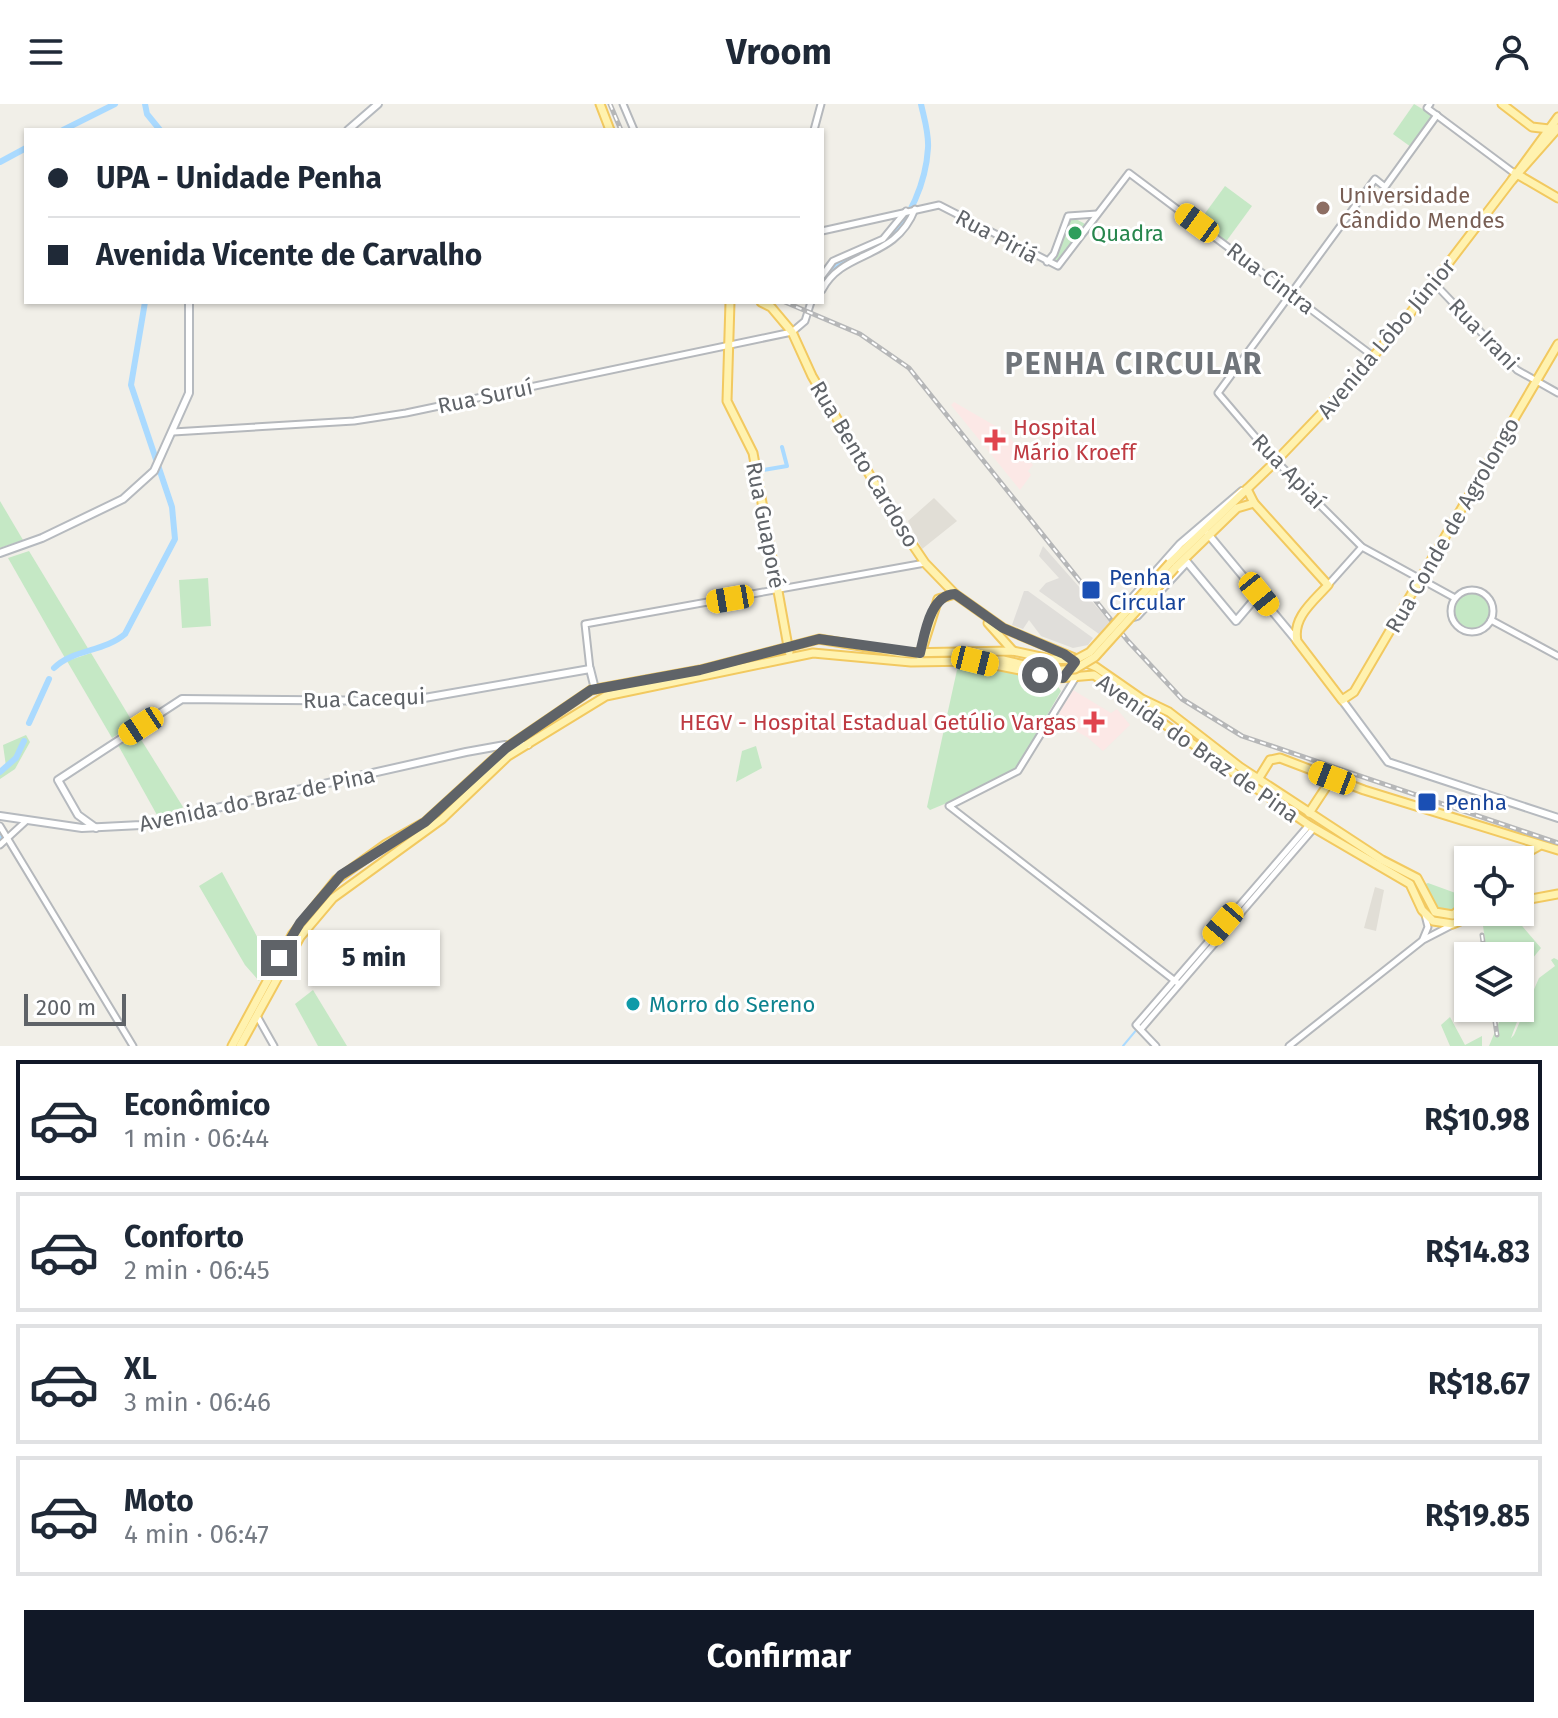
<!DOCTYPE html>
<html lang="pt">
<head>
<meta charset="utf-8">
<style>
	:root { --surface:#fff; --page:#f2f2f3; --text:#1f2937; --muted:#747a83; --line:#e0e1e3; --accent:#111827 }
	body { margin:0; font-family:"Fira Sans",sans-serif; background:var(--page); color:var(--text); height:100vh; display:flex; flex-direction:column; font-size:30px; white-space:nowrap }
	* { box-sizing:border-box; margin:0 }
	p { font-size:26px; color:var(--muted) }
	.icon { flex:none; width:44px; height:44px; fill:none; stroke:currentColor; stroke-width:2; stroke-linecap:round; stroke-linejoin:round }
	.map { position:relative; height:942px; overflow:hidden }
	.details { display:flex; flex-direction:column; background:var(--surface); flex:1 }
	.details>* { flex:none }
	.top-card { position:absolute; left:24px; top:24px; width:800px; height:176px; border-radius:0px; box-shadow:0 2px 6px #0004; display:grid; align-content:center; height:176px; padding:0 24px; background:var(--surface) }
	.controls { position:absolute; left:1454px; top:742px; display:grid; gap:16px }
	.controls a { display:grid; place-items:center; width:80px; height:80px; border-radius:0px; background:var(--surface); box-shadow:0 2px 6px #0004; font-size:40px }
	.scale { position:absolute; left:24px; bottom:20px; width:102px; box-sizing:border-box; padding-left:8px; border:4px solid #5f6368; border-top:0; font-size:22px; line-height:28px; white-space:nowrap; color:#5f6368; -webkit-text-stroke:6px #fff; paint-order:stroke }
	.end { position:absolute; width:36px; height:36px; margin:-18px; border:10px solid #5f6368; background:#fff; box-shadow:0 0 0 4px #fff }
	.from { border-radius:50% }
	.bubble { position:absolute; height:56px; border-radius:0px; background:var(--surface); box-shadow:0 2px 6px #0004; font-size:26px; font-weight:700; line-height:56px; text-align:center }
	.car { position:absolute; width:24px; height:48px; margin:-24px -12px; border-radius:10px; box-shadow:0 0 6px 2px #0007; background:linear-gradient(#f5c518 24%,#345 0 40%,#f5c518 0 76%,#345 0 86%,#f5c518 0) }
	.top-card b { display:flex; align-items:center; gap:28px; height:76px; font-size:30px }
	.top-card b+b { border-top:2px solid var(--line) }
	.top-card i { width:20px; height:20px; background:var(--text) }
	ul { padding:14px 0 0; list-style:none }
	li { display:flex; align-items:center; gap:24px; height:120px; margin:0 16px 12px; padding:0 8px; border:4px solid var(--line); border-radius:0px }
	li div { flex:1 }
	li b { display:block; font-size:30px }
	li em { font-style:normal; font-weight:700 }
	li.selected { border-color:var(--accent) }
	li>.icon { width:72px; height:72px; stroke-width:1.5 }
	.primary-button { display:flex; gap:16px; margin-top:auto; padding:16px 24px }
	.primary-button a { flex:1; height:92px; border-radius:0px; background:var(--accent); color:#fff; font-size:32px; font-weight:700; line-height:92px; text-align:center }
	header { display:flex; justify-content:space-between; align-items:center; height:104px; padding:0 24px; background:var(--surface); font-size:36px; font-weight:700 }
	.map>svg:first-child { display:block }
	.industrial { fill:#e0deda }
	.education { fill:#e1ded6 }
	.medical { fill:#fce8e6 }
	.green { fill:#c5e8c5 }
	.lines { fill:none; stroke-linecap:round; stroke-linejoin:round }
	.stream { stroke:#aadaff; stroke-width:2 }
	.canal { stroke:#aadaff; stroke-width:4 }
	.river { stroke:#aadaff; stroke-width:6 }
	.tertiary-casing { stroke:#b5b8bc; stroke-width:9 }
	.secondary-casing { stroke:#b6babf; stroke-width:10 }
	.primary-casing { stroke:#f2c960; stroke-width:11 }
	.tertiary { stroke:#fff; stroke-width:5 }
	.secondary { stroke:#fff; stroke-width:6 }
	.primary { stroke:#fff2af; stroke-width:7 }
	.rail-casing { stroke:#b6b7b8; stroke-width:5 }
	.rail { stroke:#fff; stroke-width:2; stroke-dasharray:6; stroke-linecap:butt }
	.primary-bridge-casing { stroke:#f2c960; stroke-width:11; stroke-linecap:butt }
	.primary-bridge { stroke:#fff2af; stroke-width:7 }
	.route { stroke:#5f6368; stroke-width:10 }
	.education-dot { fill:#8d6e63; stroke:#fff; stroke-width:3 }
	.leisure-dot { fill:#2e9e5b; stroke:#fff; stroke-width:3 }
	.health-dot { fill:#e0444e; stroke:#fff; stroke-width:3 }
	.transit-dot { fill:#1a4fb4; stroke:#fff; stroke-width:3 }
	.culture-dot { fill:#0f9aa8; stroke:#fff; stroke-width:3 }
	.labels { text-anchor:middle; stroke-width:6; stroke-linejoin:round; paint-order:stroke }
	.education-label { font-size:22px; fill:#785e54; stroke:#fff; text-anchor:start }
	.leisure-label { font-size:22px; fill:#27864d; stroke:#fff; text-anchor:start }
	.street-label { font-size:22px; fill:#5f6368; stroke:#fff }
	.health-label { font-size:22px; fill:#be3a42; stroke:#fff; text-anchor:start }
	.transit-label { font-size:22px; fill:#164399; stroke:#fff; text-anchor:start }
	.culture-label { font-size:22px; fill:#0d838f; stroke:#fff; text-anchor:start }
	.district-label { font-size:30px; font-weight:bold; letter-spacing:2px; fill:#70757a; stroke:#fff }
</style>
</head>
<body>
<header><svg class="icon" aria-label="menu" viewBox="0 0 24 24"><path d="M4 6h16M4 12h16M4 18h16"/></svg>Vroom<svg class="icon" aria-label="person" viewBox="0 0 24 24"><circle cx="12" cy="8" r="4"/><path d="M4 21q1-7 8-7t8 7"/></svg></header>
<div class="map">
<svg width="1558" height="942" viewBox="0 0 1558 942">
	<rect width="100%" height="100%" fill="#f1efe8"/>
	<g class="industrial">
		<path d="M1043,442L1110,518L1099,530L1039,487L1046,479L1059,474L1039,452Z"/>
		<path d="M1024,487H1028L1093,534L1088,541L1073,544L1041,532L1029,516L1023,525L1012,521Z"/>
	</g>
	<g class="education">
		<path d="M934,394L957,417L922,445L908,417Z"/>
		<path d="M1375,783L1384,786L1376,827L1364,824Z"/>
	</g>
	<g class="medical">
		<path d="M954,298L1004,327L1033,361L1028,367L1031,371L1020,386L951,301Z"/>
		<path d="M1073,586L1111,609L1117,605L1130,621L1103,647L1087,633L1055,616Z"/>
	</g>
	<g class="green">
		<path d="M1414,0L1434,12L1411,43L1393,30Z"/>
		<path d="M1225,82L1252,102L1225,139L1198,119Z"/>
		<path d="M1070,112L1089,122L1060,159L1052,158Z"/>
		<path d="M0,397L23,436L0,444Z"/>
		<path d="M29,447L89,546L65,554L8,454Z"/>
		<path d="M208,474L211,522L182,524L179,476Z"/>
		<circle cx="1472" cy="507" r="19"/>
		<path d="M91,549L132,617L131,622L112,634L67,557Z"/>
		<path d="M965,558L1055,578L1061,587L1015,667L1002,676L930,706L927,703L957,566Z"/>
		<path d="M137,629L183,703L181,706L157,711L118,641Z"/>
		<path d="M26,631L30,638L15,665L0,675V665L6,662L3,641Z"/>
		<path d="M756,642L762,664L736,678L742,647Z"/>
		<path d="M222,768L266,849L271,852L259,877L245,861L199,782Z"/>
		<path d="M1428,779L1461,791L1462,801L1454,807H1439L1423,781Z"/>
		<path d="M1493,808H1510L1541,844L1520,870V852H1487L1482,814Z"/>
		<path d="M1554,854L1558,856V942H1489L1505,904H1520V889L1531,880L1511,934L1514,931L1539,874L1555,862L1551,856Z"/>
		<path d="M313,886L347,942H318L295,900Z"/>
		<path d="M1450,913L1465,941L1482,932V942H1450L1441,921Z"/>
	</g>
	<g class="lines">
		<g class="stream">
			<path d="M1240,804L1252,791"/>
			<path d="M1172,883L1236,809"/>
			<path d="M1123,942L1168,888"/>
		</g>
		<path class="canal" d="M757,367L787,362L782,343"/>
		<g class="river">
			<path d="M145,0L147,10L160,26"/>
			<path d="M63,26L115,0"/>
			<path d="M0,58L26,44"/>
			<path d="M884,140C910,117 926,78 928,44C929,29 924,14 921,0"/>
			<path d="M822,179L837,160L863,150"/>
			<path d="M54,564C73,545 104,548 125,530L175,435L172,403L131,281L145,198"/>
			<path d="M29,619L49,575"/>
			<path d="M0,668L16,654L24,637"/>
			<path d="M0,735L2,734"/>
		</g>
		<g class="tertiary-casing">
			<g id="tertiary">
				<path d="M623,0L634,26"/>
				<path d="M1430,0L1427,4L1514,69"/>
				<path d="M1437,11L1385,83L1375,75L1218,289L1276,357L1362,443L1455,494"/>
				<path d="M814,26L821,0"/>
				<path d="M822,127L939,101L1058,162L1129,69L1373,252"/>
				<path d="M1047,158L1054,150L1068,112L1097,110"/>
				<path d="M822,172L833,157L883,135L906,107"/>
				<path d="M1434,179L1517,266L1558,289"/>
				<path d="M822,186C843,145 895,157 915,105"/>
				<path d="M173,328L354,317L406,309L792,228L805,217L811,198"/>
				<path d="M1328,481L1362,443"/>
				<circle cx="1472" cy="507" r="21"/>
				<path d="M1491,516L1558,552"/>
				<path d="M590,565L585,520L925,459"/>
				<path d="M1076,573L1018,667L949,702L1179,880"/>
				<path d="M0,722L133,942"/>
				<path d="M0,741L26,717"/>
				<path d="M1423,835L1428,823L1425,811"/>
				<path d="M257,912L274,942"/>
				<path d="M1141,925L1314,724"/>
				<path d="M1156,942L1136,921L1309,721"/>
				<path d="M1289,942L1423,836L1452,821"/>
			</g>
		</g>
		<g class="secondary-casing">
			<g id="secondary">
				<path d="M348,26L378,0"/>
				<path d="M1242,387L1180,440L1125,502V509L1130,514L1137,512L1187,458L1236,517L1259,490"/>
				<path d="M1208,430L1297,537"/>
				<path d="M0,449L42,434L123,395L154,367L189,289V198"/>
				<path d="M1342,596L1388,658L1558,714"/>
				<path d="M0,712L82,724L141,721L466,648L505,641H528"/>
				<path d="M96,724L78,711L58,676L182,595L407,597L590,565L595,585"/>
			</g>
		</g>
		<g class="primary-casing">
			<g id="primary">
				<path d="M600,0L610,26"/>
				<path d="M1502,0L1532,23L1549,25"/>
				<path d="M1515,69L1558,94"/>
				<path d="M1512,76L1558,13"/>
				<path d="M730,198L727,297L753,349L789,548"/>
				<path d="M761,198L771,203L792,228L812,272L896,416L925,459L955,490L1003,524L1096,563L1142,595L1169,608L1240,663L1382,756L1417,774L1435,808L1453,811L1468,799"/>
				<path d="M1247,385L1254,399L1328,481C1314,497 1292,513 1297,537L1342,596L1354,588L1558,240"/>
				<path d="M1170,459L1276,357L1342,288L1405,216L1512,76L1558,24"/>
				<path d="M1175,464L1237,404L1254,399"/>
				<path d="M988,519L1013,547"/>
				<path d="M920,552L938,495L955,490"/>
				<path d="M981,556H1003L1051,567"/>
				<path d="M1257,677L1270,656L1280,654L1364,686L1558,746"/>
				<path d="M1309,709L1332,674"/>
				<path d="M1514,756L1539,742"/>
				<path d="M1520,797L1558,790"/>
				<path d="M232,942L292,831L336,776L386,740L425,718L506,644L591,586L700,566L819,535L902,549L1013,547L1050,555"/>
				<path d="M240,942L300,833L333,794L442,715L508,652L606,592L813,549L911,558L975,557L1059,574L1094,571L1309,721L1410,780L1422,806L1433,817L1453,820L1482,808"/>
			</g>
		</g>
		<use href="#tertiary" class="tertiary"/>
		<use href="#secondary" class="secondary"/>
		<use href="#primary" class="primary"/>
		<g class="rail-casing">
			<g id="rail">
				<path d="M610,0L621,26"/>
				<path d="M785,198L860,230L909,264L1128,537L1182,595L1242,632L1558,739"/>
				<path d="M1482,831L1485,852"/>
				<path d="M1493,904L1497,931"/>
			</g>
		</g>
		<use href="#rail" class="rail"/>
		<g class="primary-bridge-casing">
			<g id="primary-bridge">
				<path d="M1050,555L1075,556L1090,548L1170,459"/>
				<path d="M1051,567L1075,565L1095,553L1175,464"/>
			</g>
		</g>
		<use href="#primary-bridge" class="primary-bridge"/>
	</g>
	<g class="lines">
		<path class="route" d="M279,854L300,819L341,771L425,718L506,644L591,586L700,566L819,535L920,549C925,529 930,491 955,490L1003,524L1064,550L1075,558L1063,574L1040,571"/>
	</g>
	<circle class="education-dot" cx="1323" cy="104" r="8"/>
	<circle class="leisure-dot" cx="1075" cy="129" r="8"/>
	<g class="health-dot">
		<path d="M991 324h8v8h8v8h-8v8h-8v-8h-8v-8h8z"/>
		<path d="M1090 606h8v8h8v8h-8v8h-8v-8h-8v-8h8z"/>
	</g>
	<g class="transit-dot">
		<rect x="1081" y="476" width="20" height="20" rx="4"/>
		<rect x="1417" y="688" width="20" height="20" rx="4"/>
	</g>
	<circle class="culture-dot" cx="633" cy="900" r="8"/>
	<g class="labels">
		<g class="education-label">
			<text x="1339" y="99">Universidade<tspan x="1339" dy="25">Cândido Mendes</tspan></text>
		</g>
		<g class="leisure-label">
			<text x="1091" y="137">Quadra</text>
		</g>
		<g class="street-label">
			<text transform="translate(997 132) rotate(28)" y="8">Rua Piriá</text>
			<text transform="translate(1271 174) rotate(37)" y="8">Rua Cintra</text>
			<text transform="translate(1484 230) rotate(46)" y="8">Rua Irani</text>
			<text transform="translate(1386 234) rotate(-50)" y="8">Avenida Lôbo Júnior</text>
			<text transform="translate(485 292) rotate(-12)" y="8">Rua Suruí</text>
			<text transform="translate(865 360) rotate(59)" y="8">Rua Bento Cardoso</text>
			<text transform="translate(1289 367) rotate(46)" y="8">Rua Apiaí</text>
			<text transform="translate(766 421) rotate(79)" y="8">Rua Guaporé</text>
			<text transform="translate(1452 421) rotate(-60)" y="8">Rua Conde de Agrolongo</text>
			<text transform="translate(364 594) rotate(-2)" y="8">Rua Cacequi</text>
			<text transform="translate(1198 644) rotate(35)" y="8">Avenida do Braz de Pina</text>
			<text transform="translate(257 695) rotate(-12)" y="8">Avenida do Braz de Pina</text>
		</g>
		<g class="health-label">
			<text x="1013" y="331">Hospital<tspan x="1013" dy="25">Mário Kroeff</tspan></text>
			<text x="1076" y="626" text-anchor="end">HEGV - Hospital Estadual Getúlio Vargas</text>
		</g>
		<g class="transit-label">
			<text x="1109" y="481">Penha<tspan x="1109" dy="25">Circular</tspan></text>
			<text x="1445" y="706">Penha</text>
		</g>
		<g class="culture-label">
			<text x="649" y="908">Morro do Sereno</text>
		</g>
		<g class="district-label">
			<text x="1134" y="270">PENHA CIRCULAR</text>
		</g>
	</g>
</svg>
<div class="controls">
<a><svg class="icon" aria-label="locate" viewBox="0 0 24 24"><circle cx="12" cy="12" r="6"/><path d="M12 2v4M12 18v4M2 12h4M18 12h4"/></svg></a>
<a><svg class="icon" aria-label="layers" viewBox="0 0 24 24"><path d="M12 4l9 5-9 5-9-5zM3 14l9 5 9-5"/></svg></a>
</div>
<div class="scale">200 m</div>
<i class="end from" style="left:1040px;top:571px"></i>
<i class="end" style="left:279px;top:854px"></i>
<div class="bubble" style="left:308px;top:826px;width:132px">5 min</div>
<i class="car" style="left:1197px;top:119px;rotate:306deg"></i>
<i class="car" style="left:1259px;top:490px;rotate:141deg"></i>
<i class="car" style="left:730px;top:495px;rotate:260deg"></i>
<i class="car" style="left:975px;top:557px;rotate:104deg"></i>
<i class="car" style="left:141px;top:622px;rotate:237deg"></i>
<i class="car" style="left:1332px;top:674px;rotate:291deg"></i>
<i class="car" style="left:1223px;top:820px;rotate:221deg"></i>
<div class="top-card">
<b><i class="from"></i>UPA - Unidade Penha</b>
<b><i></i>Avenida Vicente de Carvalho</b>
</div>
</div>
<section class="details">
<ul>
<li class="selected"><svg class="icon" aria-label="car" viewBox="0 0 24 24"><path d="M5 17H2v-5l4-1 3-4h7l3 4 3 1v5h-3M9 17h6M6 11h13"/><circle cx="7" cy="17" r="2"/><circle cx="17" cy="17" r="2"/></svg><div><b>Econômico</b><p>1 min · 06:44</p></div><em>R$10.98</em></li>
<li><svg class="icon" aria-label="car" viewBox="0 0 24 24"><path d="M5 17H2v-5l4-1 3-4h7l3 4 3 1v5h-3M9 17h6M6 11h13"/><circle cx="7" cy="17" r="2"/><circle cx="17" cy="17" r="2"/></svg><div><b>Conforto</b><p>2 min · 06:45</p></div><em>R$14.83</em></li>
<li><svg class="icon" aria-label="car" viewBox="0 0 24 24"><path d="M5 17H2v-5l4-1 3-4h7l3 4 3 1v5h-3M9 17h6M6 11h13"/><circle cx="7" cy="17" r="2"/><circle cx="17" cy="17" r="2"/></svg><div><b>XL</b><p>3 min · 06:46</p></div><em>R$18.67</em></li>
<li><svg class="icon" aria-label="car" viewBox="0 0 24 24"><path d="M5 17H2v-5l4-1 3-4h7l3 4 3 1v5h-3M9 17h6M6 11h13"/><circle cx="7" cy="17" r="2"/><circle cx="17" cy="17" r="2"/></svg><div><b>Moto</b><p>4 min · 06:47</p></div><em>R$19.85</em></li>
</ul>
<div class="primary-button"><a>Confirmar</a></div>
</section>
</body>
</html>
